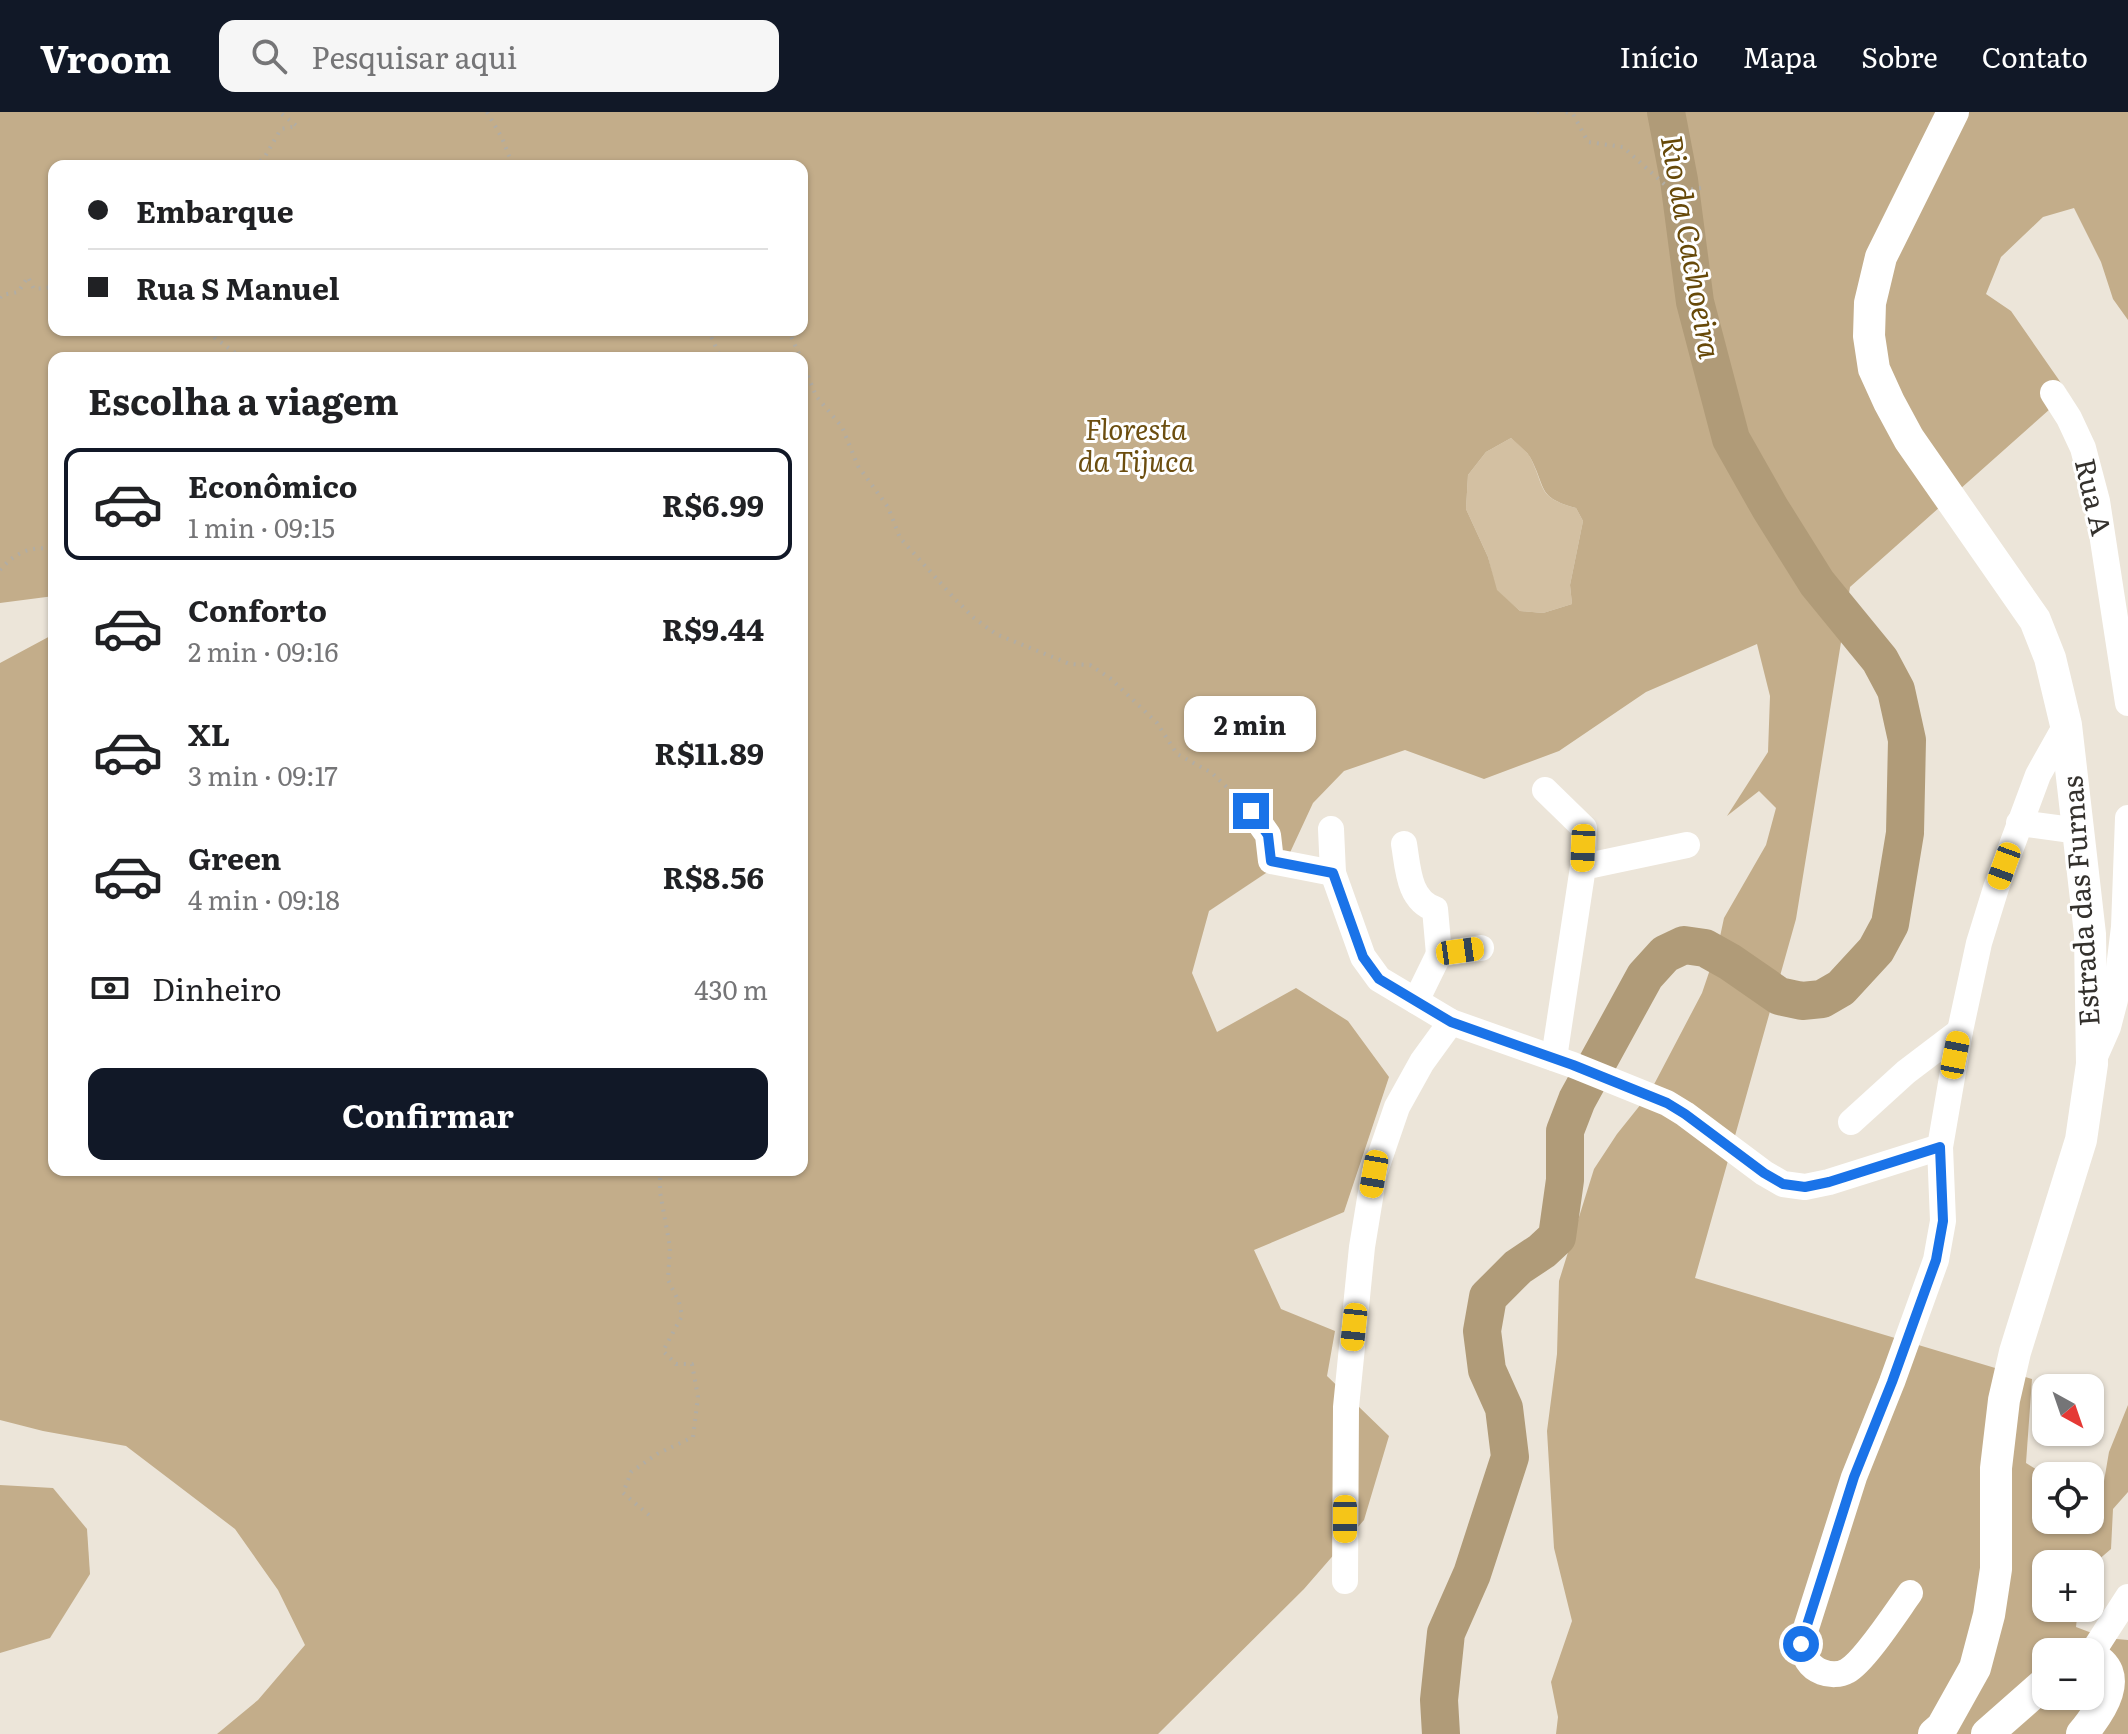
<!DOCTYPE html>
<html lang="pt">
<head>
<meta charset="utf-8">
<style>
	:root { --surface:#fff; --page:#f6f6f6; --text:#202124; --muted:#757577; --line:#e0e0e0; --accent:#111827 }
	body { margin:0; font-family:Literata,serif; background:var(--page); color:var(--text); height:100vh; display:flex; flex-direction:column; font-size:30px; white-space:nowrap }
	* { box-sizing:border-box; margin:0 }
	p { font-size:26px; color:var(--muted) }
	.icon { flex:none; width:44px; height:44px; fill:none; stroke:currentColor; stroke-width:2; stroke-linecap:round; stroke-linejoin:round }
	.map { position:relative; flex:1; overflow:hidden }
	.panel { position:absolute; left:48px; top:240px; width:760px; height:824px; display:flex; flex-direction:column; background:var(--surface); border-radius:16px; box-shadow:0 2px 6px #0004 }
	.panel>* { flex:none }
	.top-card { position:absolute; left:48px; top:48px; width:760px; height:176px; border-radius:16px; box-shadow:0 2px 6px #0004; display:grid; align-content:center; height:176px; padding:0 40px; background:var(--surface) }
	.needle { width:52px; rotate:140deg }
	.fabs { position:absolute; left:2032px; top:1262px; display:grid; gap:16px }
	.fabs a { display:grid; place-items:center; width:72px; height:72px; border-radius:16px; background:var(--surface); box-shadow:0 2px 6px #0004; font-size:40px }
	.end { position:absolute; width:36px; height:36px; margin:-18px; border:10px solid #1a73e8; background:#fff; box-shadow:0 0 0 4px #fff }
	.from { border-radius:50% }
	.bubble { position:absolute; height:56px; border-radius:16px; background:var(--surface); box-shadow:0 2px 6px #0004; font-size:26px; font-weight:700; line-height:56px; text-align:center }
	.car { position:absolute; width:24px; height:48px; margin:-24px -12px; border-radius:10px; box-shadow:0 0 6px 2px #0007; background:linear-gradient(#f5c518 24%,#345 0 40%,#f5c518 0 76%,#345 0 86%,#f5c518 0) }
	.top-card b { display:flex; align-items:center; gap:28px; height:76px; font-size:30px }
	.top-card b+b { border-top:2px solid var(--line) }
	.top-card i { width:20px; height:20px; background:var(--text) }
	ul { padding:0; list-style:none }
	li { display:flex; align-items:center; gap:24px; height:112px; margin:0 16px 12px; padding:0 24px; border:4px solid transparent; border-radius:16px }
	li div { flex:1 }
	li b { display:block; font-size:30px }
	li em { font-style:normal; font-weight:700 }
	li.on { border-color:var(--accent) }
	li>.icon { width:72px; height:72px; stroke-width:1.5 }
	h2 { padding:0 40px; font-size:36px; line-height:96px }
	.pay { display:flex; align-items:center; gap:20px; height:88px; padding:0 40px; font-size:30px }
	.pay p { margin-inline-start:auto }
	.primary-button { display:flex; gap:16px; margin-top:auto; padding:16px 40px }
	.primary-button a { flex:1; height:92px; border-radius:16px; background:var(--accent); color:#fff; font-size:32px; font-weight:700; line-height:92px; text-align:center }
	header { display:flex; align-items:center; gap:48px; box-sizing:border-box; height:112px; padding:0 40px; background:var(--accent); color:#fff }
	header strong { font-size:38px }
	nav { display:flex; gap:44px; margin-inline-start:auto; font-size:28px }
	.search { width:560px; height:72px; background:var(--page); display:flex; align-items:center; gap:20px; box-sizing:border-box; padding:0 28px; border-radius:16px; color:var(--muted); font-size:30px }
	.map>svg:first-child { display:block }
	.green { fill:#d3c0a2 }
	.forest { fill:#c3ad8a; fill-rule:evenodd }
	.lines { fill:none; stroke-linecap:round; stroke-linejoin:round }
	.river { stroke:#b09b78; stroke-width:38 }
	.path { stroke:#b2ada3; stroke-width:4; stroke-dasharray:2 6; stroke-linecap:butt }
	.minor { stroke:#fff; stroke-width:26 }
	.major { stroke:#fff; stroke-width:32 }
	.route { stroke:#1a73e8; stroke-width:10 }
	.labels { text-anchor:middle; stroke-width:6; stroke-linejoin:round; paint-order:stroke }
	.park-label { font-size:28px; font-style:italic; fill:#6c4e10; stroke:#fff }
	.street-label { font-size:28px; fill:#34312d; stroke:#fff }
	.water-label { font-size:30px; font-style:italic; fill:#674909; stroke:#fff }
</style>
</head>
<body>
<header>
<strong>Vroom</strong>
<div class="search"><svg class="icon" aria-label="search" viewBox="0 0 24 24"><circle cx="10" cy="10" r="6"/><path d="M15 15l6 6"/></svg>Pesquisar aqui</div>
<nav><a>Início</a><a>Mapa</a><a>Sobre</a><a>Contato</a></nav>
</header>
<div class="map">
<svg width="2128" height="1622" viewBox="0 0 2128 1622">
	<rect width="100%" height="100%" fill="#ece5d9"/>
	<path class="green" d="M1511,326C1518,332 1526,338 1530,345C1546,376 1536,385 1576,396L1583,409L1570,473L1572,492L1543,501L1520,499L1496,478L1488,445L1466,397L1468,363L1486,340Z"/>
	<g class="forest">
		<path d="M0,0H2128V208L2113,187L2101,150L2074,96L2043,105L2001,145L1986,182L2011,199L2068,281L1850,475L1796,807L1695,1166L2032,1267L2026,1351L2047,1364L2046,1408H2090V1382L2104,1369L2109,1340L2128,1293V1380L2113,1397L2111,1437L2090,1455V1452H2046V1496H2078L2076,1515L2105,1526L2128,1528V1622H1556L1558,1605L1551,1570L1572,1509L1554,1436L1547,1319L1557,1242L1559,1169L1594,1057L1617,1022L1649,982L1702,881L1718,834L1724,806L1766,733L1776,696L1759,679L1727,704L1768,640L1770,584L1757,532L1646,580L1559,639L1484,667L1405,638L1344,659L1313,691L1287,747L1209,799L1192,861L1217,920L1296,876L1348,909L1389,965L1344,1100L1254,1138L1281,1197L1335,1219L1327,1264L1389,1324L1364,1408L1304,1477L1158,1622H217L258,1588L305,1533L278,1478L235,1417L126,1334L43,1319L0,1308V551L54,522V1058H802V246H54V484L0,491ZM54,54H802V218H54ZM1511,326C1517,332 1526,338 1530,345C1547,376 1536,385 1576,396L1583,409L1570,473L1572,492L1543,501L1520,499L1497,478L1488,445L1466,397L1468,363L1486,340ZM2046,1540H2090V1584H2046Z"/>
		<path d="M0,1373L53,1376L87,1417L90,1462L50,1526L0,1541Z"/>
	</g>
	<g class="lines">
		<path class="river" d="M1441,1622L1439,1588L1446,1521L1472,1462L1510,1345L1504,1296L1487,1258L1482,1219L1488,1185L1518,1155L1542,1139L1557,1125L1565,1068V1019L1577,988L1645,864L1665,842L1684,833L1705,836L1730,850L1779,884L1802,889L1822,887L1841,876L1876,838L1890,812L1905,721L1907,628L1896,578L1880,548L1817,471L1770,396L1731,327L1695,190L1679,68L1666,0"/>
		<g class="path">
			<path d="M487,0L502,26L513,54"/>
			<path d="M1537,0H1540"/>
			<path d="M1566,0L1573,2L1588,30L1623,35L1673,80L1701,76"/>
			<path d="M254,54L264,46L281,17L297,14L279,0"/>
			<path d="M0,186L2,183L18,180L28,165L34,177L54,175"/>
			<path d="M211,218L215,226L242,246"/>
			<path d="M708,218L721,246"/>
			<path d="M788,218L801,246"/>
			<path d="M802,249L816,284L842,315L858,354L888,395L900,426L954,486L974,506L996,522L1070,552L1090,553L1110,566L1157,611L1177,642L1212,661L1235,683"/>
			<path d="M0,458C16,440 30,434 54,437"/>
			<path d="M649,1403L623,1381L631,1360L657,1342L693,1325L698,1285L692,1252H676L663,1239L682,1204L679,1190L668,1168L670,1135L660,1080V1058"/>
		</g>
		<g class="minor">
			<path d="M2053,281L2069,306L2083,336L2097,389L2128,591"/>
			<path d="M1545,678L1584,716L1583,755"/>
			<path d="M1251,699L1268,723L1271,749L1333,761"/>
			<path d="M2019,711L2079,719"/>
			<path d="M1331,717L1333,761L1363,845L1379,867L1451,910L1573,953L1667,991L1685,1002L1764,1061L1783,1072L1805,1075L1829,1070L1940,1035"/>
			<path d="M1404,732C1408,755 1408,788 1435,797L1439,842"/>
			<path d="M1416,889L1439,842L1481,836"/>
			<path d="M1554,946L1583,755L1687,733"/>
			<path d="M2093,949L2108,915L2115,888L2124,815L2128,706"/>
			<path d="M1851,1010L1906,960L1960,919"/>
			<path d="M1345,1469L1346,1295L1362,1135L1374,1062L1397,995L1422,950L1451,910"/>
			<path d="M1910,1481C1897,1499 1864,1550 1847,1559C1840,1563 1830,1563 1822,1560C1808,1555 1805,1545 1801,1532L1854,1365L1892,1270L1936,1148L1943,1109L1940,1035L1960,919L1979,831L1996,776L2038,663L2066,613"/>
			<path d="M2090,1544L2128,1485"/>
		</g>
		<g class="major">
			<path d="M1934,1622L1942,1615L1975,1556L1989,1503L1996,1457V1356L2004,1288L2015,1240L2081,1028L2092,952L2090,822L2066,613L2050,546L2035,508L1909,327L1889,290L1874,257L1869,224L1870,191L1881,145L1953,0"/>
			<path d="M1987,1622L2046,1570"/>
			<path d="M2082,1622C2100,1600 2128,1561 2090,1544"/>
		</g>
	</g>
	<g class="lines">
		<path class="route" d="M1251,699L1268,723L1271,749L1333,761L1363,845L1379,867L1451,910L1573,953L1667,991L1685,1002L1764,1061L1783,1072L1805,1075L1829,1070L1940,1035L1943,1109L1936,1148L1892,1270L1854,1365L1801,1532"/>
	</g>
	<g class="labels">
		<g class="park-label">
			<text x="1136" y="328">Floresta<tspan x="1136" dy="32">da Tijuca</tspan></text>
		</g>
		<g class="street-label">
			<text transform="translate(2093 385) rotate(77)" y="10">Rua A</text>
			<text transform="translate(2081 789) rotate(-94)" y="10">Estrada das Furnas</text>
		</g>
		<g class="water-label">
			<text transform="translate(1690 135) rotate(80)" y="10">Rio da Cachoeira</text>
		</g>
	</g>
</svg>
<div class="fabs">
<a><svg class="needle" viewBox="-14 -14 28 28"><path d="M0-13l5 13h-10z" fill="#e53935"/><path d="M0 13l5-13h-10z" fill="#757577"/></svg></a>
<a><svg class="icon" aria-label="locate" viewBox="0 0 24 24"><circle cx="12" cy="12" r="6"/><path d="M12 2v4M12 18v4M2 12h4M18 12h4"/></svg></a>
<a>+</a>
<a>−</a>
</div>
<i class="end from" style="left:1801px;top:1532px"></i>
<i class="end" style="left:1251px;top:699px"></i>
<div class="bubble" style="left:1184px;top:584px;width:132px">2 min</div>
<i class="car" style="left:1583px;top:736px;rotate:182deg"></i>
<i class="car" style="left:2004px;top:754px;rotate:200deg"></i>
<i class="car" style="left:1460px;top:839px;rotate:82deg"></i>
<i class="car" style="left:1955px;top:943px;rotate:11deg"></i>
<i class="car" style="left:1374px;top:1062px;rotate:190deg"></i>
<i class="car" style="left:1354px;top:1215px;rotate:186deg"></i>
<i class="car" style="left:1345px;top:1407px;rotate:180deg"></i>
<div class="top-card">
<b><i class="from"></i>Embarque</b>
<b><i></i>Rua S Manuel</b>
</div>
<section class="panel">
<h2>Escolha a viagem</h2>
<ul>
<li class="on"><svg class="icon" aria-label="car" viewBox="0 0 24 24"><path d="M5 17H2v-5l4-1 3-4h7l3 4 3 1v5h-3M9 17h6M6 11h13"/><circle cx="7" cy="17" r="2"/><circle cx="17" cy="17" r="2"/></svg><div><b>Econômico</b><p>1 min · 09:15</p></div><em>R$6.99</em></li>
<li><svg class="icon" aria-label="car" viewBox="0 0 24 24"><path d="M5 17H2v-5l4-1 3-4h7l3 4 3 1v5h-3M9 17h6M6 11h13"/><circle cx="7" cy="17" r="2"/><circle cx="17" cy="17" r="2"/></svg><div><b>Conforto</b><p>2 min · 09:16</p></div><em>R$9.44</em></li>
<li><svg class="icon" aria-label="car" viewBox="0 0 24 24"><path d="M5 17H2v-5l4-1 3-4h7l3 4 3 1v5h-3M9 17h6M6 11h13"/><circle cx="7" cy="17" r="2"/><circle cx="17" cy="17" r="2"/></svg><div><b>XL</b><p>3 min · 09:17</p></div><em>R$11.89</em></li>
<li><svg class="icon" aria-label="car" viewBox="0 0 24 24"><path d="M5 17H2v-5l4-1 3-4h7l3 4 3 1v5h-3M9 17h6M6 11h13"/><circle cx="7" cy="17" r="2"/><circle cx="17" cy="17" r="2"/></svg><div><b>Green</b><p>4 min · 09:18</p></div><em>R$8.56</em></li>
</ul>
<div class="pay"><svg class="icon" aria-label="cash" viewBox="0 0 24 24"><path d="M3 7h18v10H3z"/><circle cx="12" cy="12" r="2"/></svg>Dinheiro<p>430 m</p></div>
<div class="primary-button"><a>Confirmar</a></div>
</section>
</div>
</body>
</html>
